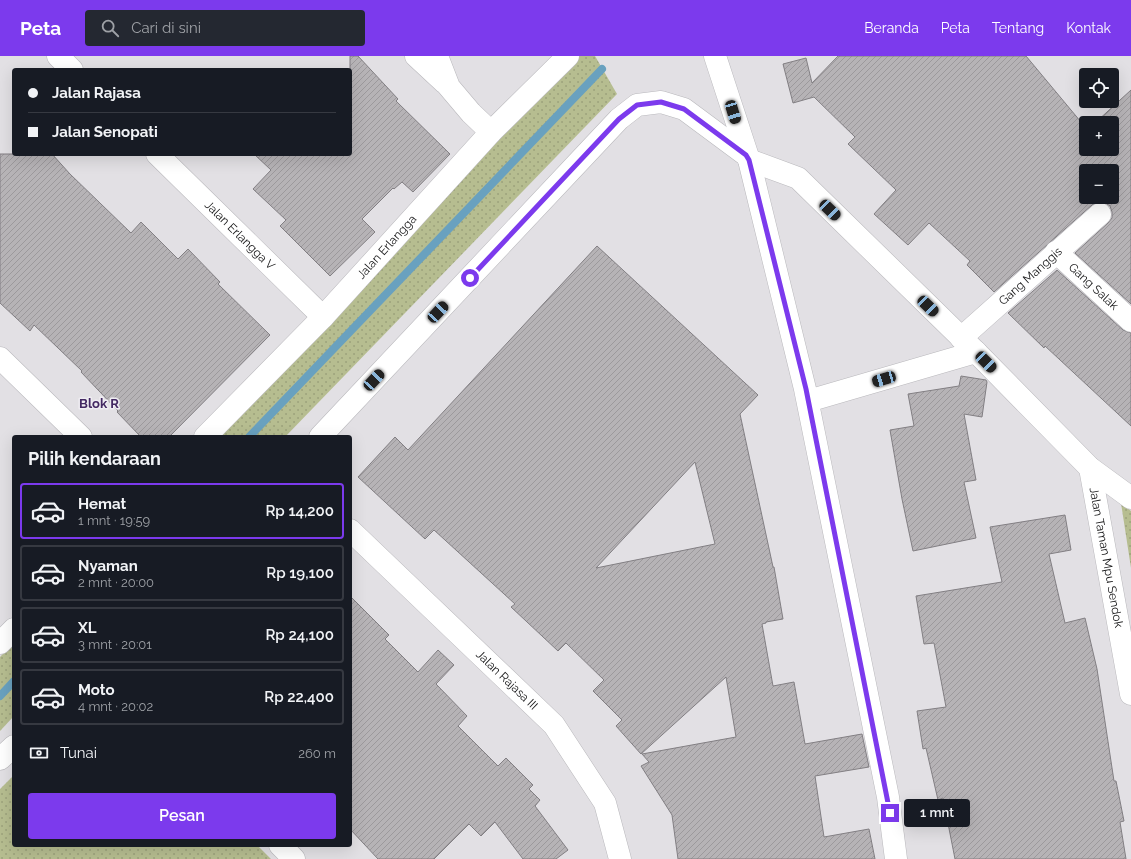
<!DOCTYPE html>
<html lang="id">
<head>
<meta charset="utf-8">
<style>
	:root { --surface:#171b24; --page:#242831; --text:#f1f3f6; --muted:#9ea1a6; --line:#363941; --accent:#7c3aed }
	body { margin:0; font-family:Raleway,sans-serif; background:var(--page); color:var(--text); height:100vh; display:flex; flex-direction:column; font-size:15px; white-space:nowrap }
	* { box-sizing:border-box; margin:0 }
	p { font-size:13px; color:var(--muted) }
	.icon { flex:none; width:22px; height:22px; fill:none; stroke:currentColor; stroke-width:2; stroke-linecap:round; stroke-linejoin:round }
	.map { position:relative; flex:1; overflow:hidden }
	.sheet { position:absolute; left:12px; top:379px; width:340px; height:412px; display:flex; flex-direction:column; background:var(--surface); border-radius:4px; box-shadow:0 4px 16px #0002 }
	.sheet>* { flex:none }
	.top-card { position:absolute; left:12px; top:12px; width:340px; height:88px; border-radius:4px; box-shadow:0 4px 16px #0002; display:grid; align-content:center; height:88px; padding:0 16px; background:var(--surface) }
	.buttons { position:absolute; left:1079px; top:12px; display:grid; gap:8px }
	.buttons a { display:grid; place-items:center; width:40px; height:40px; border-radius:4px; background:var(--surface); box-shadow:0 4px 16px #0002; font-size:20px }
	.end { position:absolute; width:18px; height:18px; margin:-9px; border:5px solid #7c3aed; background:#fff; box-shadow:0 0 0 2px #fff }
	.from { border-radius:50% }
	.bubble { position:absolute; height:28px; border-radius:4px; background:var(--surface); box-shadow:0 4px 16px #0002; font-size:13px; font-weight:600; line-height:28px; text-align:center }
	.car { position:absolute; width:12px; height:24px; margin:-12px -6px; border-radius:5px; box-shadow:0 0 3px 1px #0007; background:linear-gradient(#222 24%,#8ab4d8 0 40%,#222 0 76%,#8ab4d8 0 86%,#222 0) }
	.top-card b { display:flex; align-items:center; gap:14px; height:38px; font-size:15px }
	.top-card b+b { border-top:1px solid var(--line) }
	.top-card i { width:10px; height:10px; background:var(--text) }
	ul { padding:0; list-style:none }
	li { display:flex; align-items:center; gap:12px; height:56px; margin:0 8px 6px; padding:0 8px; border:2px solid var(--line); border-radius:4px }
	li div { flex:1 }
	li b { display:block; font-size:15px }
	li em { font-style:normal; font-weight:600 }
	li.active { border-color:var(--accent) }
	li>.icon { width:36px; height:36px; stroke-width:1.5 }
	h2 { padding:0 16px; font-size:18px; line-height:48px }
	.pay { display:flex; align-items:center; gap:10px; height:44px; padding:0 16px; font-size:15px }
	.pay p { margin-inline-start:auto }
	.button { display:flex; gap:8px; margin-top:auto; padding:8px 16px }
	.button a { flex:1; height:46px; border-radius:4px; background:var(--accent); color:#fff; font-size:16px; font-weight:600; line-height:46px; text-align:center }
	header { display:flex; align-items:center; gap:24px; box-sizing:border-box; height:56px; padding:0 20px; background:var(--accent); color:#fff }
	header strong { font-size:19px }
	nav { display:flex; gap:22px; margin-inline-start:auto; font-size:14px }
	.search { width:280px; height:36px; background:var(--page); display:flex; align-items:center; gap:10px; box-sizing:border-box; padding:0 14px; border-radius:4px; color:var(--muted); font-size:15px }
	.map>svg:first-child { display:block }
	.green { fill:url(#green-dots) }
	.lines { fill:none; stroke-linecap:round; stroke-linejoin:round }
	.stream { stroke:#69a1bf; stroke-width:8 }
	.building { fill:url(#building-hatch); stroke:#827f83; fill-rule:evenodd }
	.street-casing { stroke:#b9b8bc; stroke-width:23 }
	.secondary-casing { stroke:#b9b8bc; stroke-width:23 }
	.street { stroke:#fff; stroke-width:22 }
	.secondary { stroke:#fff; stroke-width:22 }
	.route { stroke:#7c3aed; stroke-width:5 }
	.labels { text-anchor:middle; stroke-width:3; stroke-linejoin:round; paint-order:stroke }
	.street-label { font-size:12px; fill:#151516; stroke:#efedf2 }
	.neighbourhood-label { font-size:13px; font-weight:bold; fill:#442963; stroke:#efedf2 }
</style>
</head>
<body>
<header>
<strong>Peta</strong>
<div class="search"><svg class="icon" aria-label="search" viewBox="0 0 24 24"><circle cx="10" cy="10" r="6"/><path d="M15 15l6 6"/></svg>Cari di sini</div>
<nav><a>Beranda</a><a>Peta</a><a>Tentang</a><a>Kontak</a></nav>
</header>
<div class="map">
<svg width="1131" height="803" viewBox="0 0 1131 803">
	<defs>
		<pattern id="green-dots" width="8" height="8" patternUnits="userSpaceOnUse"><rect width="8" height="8" fill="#b6bd90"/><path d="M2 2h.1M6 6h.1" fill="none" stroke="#9ca27b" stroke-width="1.8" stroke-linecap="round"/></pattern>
		<pattern id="building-hatch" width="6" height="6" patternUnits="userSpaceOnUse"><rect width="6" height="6" fill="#b6b3b6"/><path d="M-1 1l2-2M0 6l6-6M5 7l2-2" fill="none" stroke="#9c999c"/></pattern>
	</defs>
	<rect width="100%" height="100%" fill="#e2e0e4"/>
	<g class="green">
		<path d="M578,0H595L617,38L285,381H212Z"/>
		<path d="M1121,447L1131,455V512Z"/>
		<path d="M14,586V660L0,675V601Z"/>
		<path d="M14,719V789H257L271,803H0V733Z"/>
	</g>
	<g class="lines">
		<g class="stream">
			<path d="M249,381L602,13"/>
			<path d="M0,640L14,625"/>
		</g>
	</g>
	<g class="building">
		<path d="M350,0H358L398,43L396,45L450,98L413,136L402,126L394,133L393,132L362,163L375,176L330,220L280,170L286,164L253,133L271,114L254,98H350Z"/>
		<path d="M838,0H1026L1086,72V93H1112V67H1095L1131,34V248L1075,197L1108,167L1112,162V156L1110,150L1104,146H1097L1092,149L994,236L967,209L970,205L929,167L908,189L874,158L896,134L848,88L855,81L814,41L793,47L783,8L806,2L812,27ZM1086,115H1112V141H1086Z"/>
		<path d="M0,98H52L70,118L131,177L141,166L178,203L188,193L220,226L218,228L270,279L169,381H141L117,356L118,355L81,316L82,315L34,269L30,275L0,247Z"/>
		<path d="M597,190L758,339L740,358L773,511H774L783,563L766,566V567L762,568L773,630L794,626L805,688L862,678L869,711L815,720L824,781L869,773L875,803H678L672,759L641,710L649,706L642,698L736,681L726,621L641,698L616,670L622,664L593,635L604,624L566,587L558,595L511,551L515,548L434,474L425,483L358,421L395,381L408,394ZM695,406L715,488L596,512Z"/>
		<path d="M1057,214L1123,274L1131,277V370L1045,290L1044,292L1008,257Z"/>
		<path d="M961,320L986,324L987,326L982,361L964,358L976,424L964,426L976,482L913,495L902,443L890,374L914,370L908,338L959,330Z"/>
		<path d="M1065,459L1071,494L1049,498L1065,567L1085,562L1097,613L1114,725H1116L1124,765L1120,766L1126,803H955L943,742L938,744L926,692L923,693L917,655L946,651L934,587L924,588L916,540L1002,526L990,471Z"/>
		<path d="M350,540L389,579L385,583L418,616L438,594L454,609L436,628L467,660L458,670L498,710L506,702L533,729L529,733L540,744L535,750L568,794L556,803H523L495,766L481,780L469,768L434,803H378L350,773Z"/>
	</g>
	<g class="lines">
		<g class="street-casing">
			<g id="street">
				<path d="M58,0L72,14"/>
				<path d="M416,0L445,27"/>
				<path d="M437,0L449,31L471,57L491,76"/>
				<path id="s1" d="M157,98L323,261"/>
				<path d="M749,104L798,122L976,296L1090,412L1131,442"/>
				<path id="s2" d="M1056,196L1131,265"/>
				<path id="s3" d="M961,282L1100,158"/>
				<path d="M0,302L81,381"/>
				<path d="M808,345L976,296"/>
				<path id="s4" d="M205,381L323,261L491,76L568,0"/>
				<path d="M320,381L619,63L637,49L661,46L684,53L746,99"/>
				<path id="s5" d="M1090,412L1131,638"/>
				<path id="s6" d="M350,474L554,669L605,747L620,803"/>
				<path d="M0,587L14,573"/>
				<path d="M0,703L14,690"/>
				<path d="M280,789L294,803"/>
			</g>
		</g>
		<g class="secondary-casing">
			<path id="secondary" d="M715,0L749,104L805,333L888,741L896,803"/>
		</g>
		<use href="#street" class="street"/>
		<use href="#secondary" class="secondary"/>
	</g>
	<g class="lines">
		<path class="route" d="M470,222L619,63L637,49L661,46L684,53L746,99L749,104L806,333L890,757"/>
	</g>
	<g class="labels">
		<g class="street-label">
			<text dy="4" stroke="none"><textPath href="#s1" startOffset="116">Jalan Erlangga V</textPath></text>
			<text dy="4" stroke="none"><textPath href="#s4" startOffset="263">Jalan Erlangga</textPath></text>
			<text dy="4" stroke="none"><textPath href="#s3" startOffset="93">Gang Manggis</textPath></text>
			<text dy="4" stroke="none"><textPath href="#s2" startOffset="51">Gang Salak</textPath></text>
			<text dy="4" stroke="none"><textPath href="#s5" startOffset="91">Jalan Taman Mpu Sendok</textPath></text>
			<text dy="4" stroke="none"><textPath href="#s6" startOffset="217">Jalan Rajasa III</textPath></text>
		</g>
		<g class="neighbourhood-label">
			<text x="99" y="352">Blok R</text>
		</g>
	</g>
</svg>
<div class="buttons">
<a><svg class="icon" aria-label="locate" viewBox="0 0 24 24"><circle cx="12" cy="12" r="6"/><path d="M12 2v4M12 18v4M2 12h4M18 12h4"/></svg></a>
<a>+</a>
<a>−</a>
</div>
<i class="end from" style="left:470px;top:222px"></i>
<i class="end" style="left:890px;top:757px"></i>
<div class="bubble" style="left:904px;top:743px;width:66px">1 mnt</div>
<i class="car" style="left:733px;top:56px;rotate:163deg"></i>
<i class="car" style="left:830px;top:154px;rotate:134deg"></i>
<i class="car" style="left:928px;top:250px;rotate:134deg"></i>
<i class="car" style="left:438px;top:256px;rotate:43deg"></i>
<i class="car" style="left:986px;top:306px;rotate:135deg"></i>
<i class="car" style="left:884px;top:323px;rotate:254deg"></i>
<i class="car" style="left:374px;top:324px;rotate:43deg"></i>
<div class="top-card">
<b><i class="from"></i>Jalan Rajasa</b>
<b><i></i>Jalan Senopati</b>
</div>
<section class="sheet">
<h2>Pilih kendaraan</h2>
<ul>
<li class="active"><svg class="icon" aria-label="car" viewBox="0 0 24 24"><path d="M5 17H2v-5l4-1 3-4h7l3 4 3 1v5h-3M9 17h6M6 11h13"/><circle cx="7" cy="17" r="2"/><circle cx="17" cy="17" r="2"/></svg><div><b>Hemat</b><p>1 mnt · 19:59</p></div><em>Rp 14,200</em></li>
<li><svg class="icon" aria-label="car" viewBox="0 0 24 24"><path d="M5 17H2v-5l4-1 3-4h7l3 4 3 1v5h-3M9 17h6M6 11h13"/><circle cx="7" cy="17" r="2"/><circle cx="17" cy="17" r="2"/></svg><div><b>Nyaman</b><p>2 mnt · 20:00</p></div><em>Rp 19,100</em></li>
<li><svg class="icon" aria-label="car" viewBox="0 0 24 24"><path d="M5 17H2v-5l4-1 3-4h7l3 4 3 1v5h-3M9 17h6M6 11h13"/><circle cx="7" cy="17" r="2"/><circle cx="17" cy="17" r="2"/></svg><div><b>XL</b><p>3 mnt · 20:01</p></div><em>Rp 24,100</em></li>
<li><svg class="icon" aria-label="car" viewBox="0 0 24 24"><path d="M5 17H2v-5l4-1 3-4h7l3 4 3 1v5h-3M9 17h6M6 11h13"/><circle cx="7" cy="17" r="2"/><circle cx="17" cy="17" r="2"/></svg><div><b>Moto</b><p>4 mnt · 20:02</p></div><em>Rp 22,400</em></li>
</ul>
<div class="pay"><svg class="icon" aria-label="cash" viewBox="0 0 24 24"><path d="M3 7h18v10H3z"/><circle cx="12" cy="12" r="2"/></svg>Tunai<p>260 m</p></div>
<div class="button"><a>Pesan</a></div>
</section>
</div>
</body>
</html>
